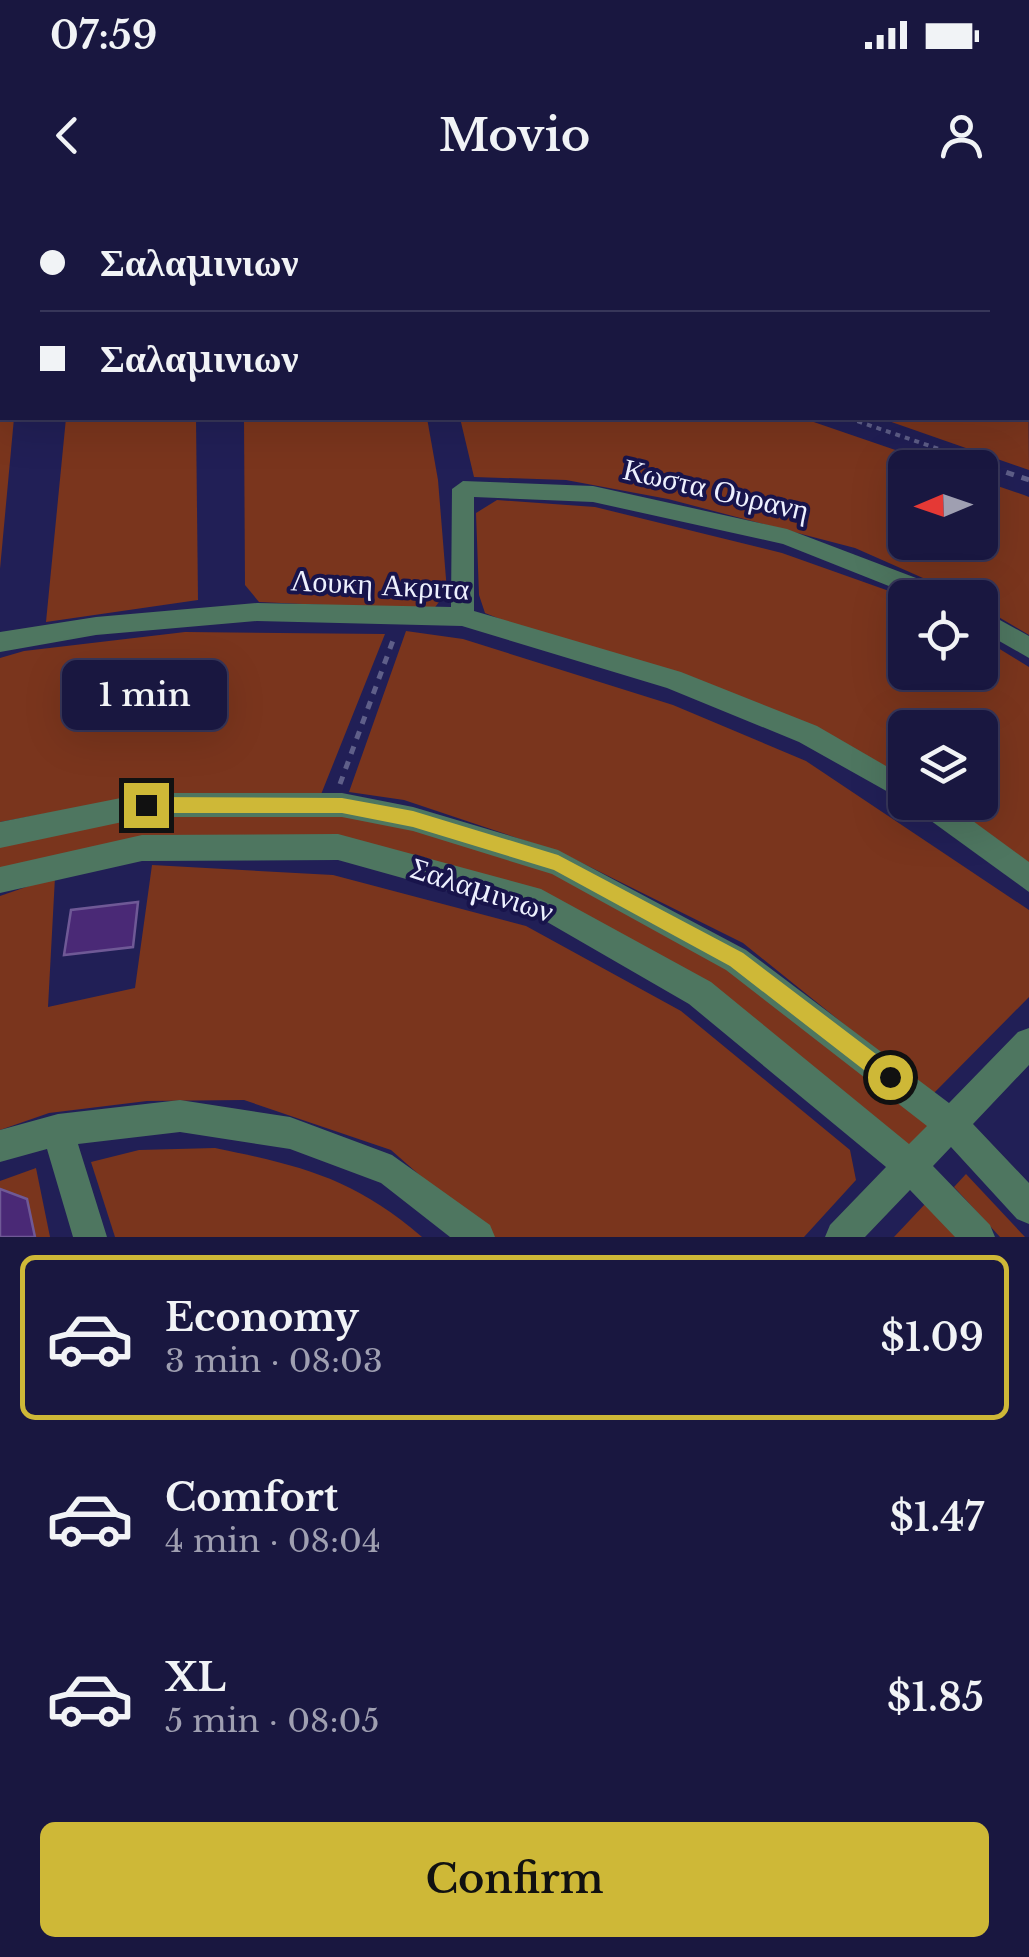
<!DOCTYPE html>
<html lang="en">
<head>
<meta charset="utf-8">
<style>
	:root { --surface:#191740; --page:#222047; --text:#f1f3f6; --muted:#9f9fb1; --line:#373659; --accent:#ceb837 }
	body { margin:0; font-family:"Libre Baskerville",serif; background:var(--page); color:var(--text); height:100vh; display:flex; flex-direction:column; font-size:38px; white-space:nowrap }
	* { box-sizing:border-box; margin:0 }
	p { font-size:32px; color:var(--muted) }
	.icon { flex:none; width:55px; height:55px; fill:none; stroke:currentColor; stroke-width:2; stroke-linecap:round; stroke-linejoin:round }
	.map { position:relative; height:1037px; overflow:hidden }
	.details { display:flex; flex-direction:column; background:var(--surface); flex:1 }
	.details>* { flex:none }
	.guide { position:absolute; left:0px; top:0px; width:1030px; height:220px; box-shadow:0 10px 40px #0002,0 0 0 2px var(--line); display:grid; align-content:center; height:220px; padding:0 40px; background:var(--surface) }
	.needle { width:65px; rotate:268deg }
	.controls { position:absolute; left:888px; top:250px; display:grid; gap:20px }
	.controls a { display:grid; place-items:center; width:110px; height:110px; border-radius:15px; background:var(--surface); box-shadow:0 10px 40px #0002,0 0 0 2px var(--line); font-size:50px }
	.end { position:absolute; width:45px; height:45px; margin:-22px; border:12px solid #ceb837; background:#111; box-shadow:0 0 0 5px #111 }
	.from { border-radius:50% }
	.bubble { position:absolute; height:70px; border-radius:15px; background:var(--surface); box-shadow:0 10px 40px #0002,0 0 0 2px var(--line); font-size:32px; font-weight:600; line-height:70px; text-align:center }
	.guide b { display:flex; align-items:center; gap:35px; height:95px; font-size:38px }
	.guide b+b { border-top:2px solid var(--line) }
	.guide i { width:25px; height:25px; background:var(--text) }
	ul { padding:18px 0 0; list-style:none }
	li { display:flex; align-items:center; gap:30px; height:165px; margin:0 20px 15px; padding:0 20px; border:5px solid transparent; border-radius:15px }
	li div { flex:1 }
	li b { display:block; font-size:38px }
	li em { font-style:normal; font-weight:600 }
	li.active { border-color:var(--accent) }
	li>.icon { width:90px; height:90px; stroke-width:1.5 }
	.cta { display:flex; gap:20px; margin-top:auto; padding:20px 40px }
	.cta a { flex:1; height:115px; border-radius:15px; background:var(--accent); color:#111; font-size:40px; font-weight:600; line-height:115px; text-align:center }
	.status { display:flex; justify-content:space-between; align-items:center; height:70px; padding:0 50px; background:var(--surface); direction:ltr }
	.status svg { height:28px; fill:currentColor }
	header { display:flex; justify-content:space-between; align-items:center; height:130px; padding:0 40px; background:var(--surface); font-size:45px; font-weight:600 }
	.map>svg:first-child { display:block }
	.green { fill:#7a351d }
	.building { fill:#4a2976; stroke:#6f5996; stroke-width:2.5 }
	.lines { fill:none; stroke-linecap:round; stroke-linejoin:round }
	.path-far1 { stroke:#5f5f89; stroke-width:4; stroke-dasharray:5 5; stroke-linecap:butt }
	.path { stroke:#5f5f89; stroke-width:5; stroke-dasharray:8 8; stroke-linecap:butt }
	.minor { fill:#4e7660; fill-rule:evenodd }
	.route { fill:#ceb837 }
	.labels { text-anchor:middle; stroke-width:8; stroke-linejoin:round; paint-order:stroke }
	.street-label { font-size:30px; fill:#edf0fe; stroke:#18144b }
</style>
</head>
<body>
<div class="status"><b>07:59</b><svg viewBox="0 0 49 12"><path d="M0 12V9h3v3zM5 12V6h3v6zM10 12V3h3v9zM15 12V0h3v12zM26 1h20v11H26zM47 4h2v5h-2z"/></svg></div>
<header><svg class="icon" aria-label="back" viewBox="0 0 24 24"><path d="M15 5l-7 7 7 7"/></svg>Movio<svg class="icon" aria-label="person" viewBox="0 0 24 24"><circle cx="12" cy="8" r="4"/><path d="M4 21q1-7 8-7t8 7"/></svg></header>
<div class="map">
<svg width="1029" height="1037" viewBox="0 0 1029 1037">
	<rect width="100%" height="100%" fill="#211f56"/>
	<g class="green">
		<path d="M274,0H1029V135L1028,2H257Z"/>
		<path d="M1028,154L1029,270L880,218H1028Z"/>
		<path d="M0,218H14L0,369Z"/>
		<path d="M66,218H196L198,400L46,422Z"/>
		<path d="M244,218H427L438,280L447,391L433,410L259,402L245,385Z"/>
		<path d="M460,218H802L945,267L905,268V342H980V280L1024,295L1029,297V435L980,406V398L966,397L855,348L668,299L566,280L474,277Z"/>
		<path d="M497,300L595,307L782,353L906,397L905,472H980V437L1029,467V664L945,603L980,602V528H905V580L485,413L479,395L476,313Z"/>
		<path d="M406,431L463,439L673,505L806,561L1029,710V797L932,895L743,743L562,653L404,600L349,592Z"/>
		<path d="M185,432L385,434L320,597L152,594L0,622V458L24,451Z"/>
		<path d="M146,605H342L558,663L736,760L951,924L910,966L700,793L541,703L337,647L142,648L0,680V635Z"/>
		<path d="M152,665L333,675L526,726L681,811L850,950L856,980L804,1037H490L391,950L244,900L147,901L49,913L0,930V696L55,677L48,807L135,788Z"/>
		<path d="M215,948C302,966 353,978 422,1037H115L91,962L139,950Z"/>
		<path d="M36,968L50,1037H0V981Z"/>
		<path d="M966,974L1025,1037H1000L954,987Z"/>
		<path d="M926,1003L956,1037H894Z"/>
	</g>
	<g class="building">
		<path d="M138,702L133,747L64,755L71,710Z"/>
		<path d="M0,989L27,999L35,1037H0Z"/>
	</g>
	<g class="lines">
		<g class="path-far1">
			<path d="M966,0L972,2"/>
			<path d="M848,218L983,264"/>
		</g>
		<g class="path">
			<path d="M976,262L1029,280"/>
			<path d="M340,584L395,435"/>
		</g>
		<g class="minor">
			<path d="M463,281L593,286L787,329L953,392L956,398H919L783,344L593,302L474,297V411L681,472L817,526L905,577L906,602L799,542L667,488L462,426L257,421L96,435L0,452V432L96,417L257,403L451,407L452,289Z"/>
			<path d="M980,409L1029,436V458L980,430Z"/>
			<path d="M146,593H342L413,607L558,650L746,750L949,903L1018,832L1029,828V865L973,924L1029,983V1024L1017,1019L951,947L933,966L990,1025L995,1037H955L910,990L865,1037H825L830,1025L886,967L689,804L535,715L338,660L142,661L0,693V667L142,635L338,634L541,689L711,782L909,944L927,926L726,770L552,674L413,631L342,617H146L0,648V622Z"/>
			<path d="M912,602H947L1029,662V692L916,610Z"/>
			<path d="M180,900L290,917L392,955L490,1025L495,1037H450L381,983L290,949L180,932L78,944L107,1037H73L47,949L0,962V930L58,914Z"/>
		</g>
	</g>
	<path class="route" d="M146,597L342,598L413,611L558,655L743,753L897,870L900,877L890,887L882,884L730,766L554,670L413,627L342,613H146L138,605Z"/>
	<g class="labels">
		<g class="street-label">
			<text transform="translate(716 290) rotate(13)" y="10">Κωστα Ουρανη</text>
			<text transform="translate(380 385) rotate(3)" y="10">Λουκη Ακριτα</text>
			<text transform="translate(482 690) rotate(18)" y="10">Σαλαμινιων</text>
		</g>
	</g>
</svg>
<div class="controls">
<a><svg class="needle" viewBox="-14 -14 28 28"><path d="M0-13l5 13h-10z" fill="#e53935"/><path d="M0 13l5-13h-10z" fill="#9f9fb1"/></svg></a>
<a><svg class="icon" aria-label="locate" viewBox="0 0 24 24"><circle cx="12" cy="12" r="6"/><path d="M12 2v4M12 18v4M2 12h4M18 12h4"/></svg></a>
<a><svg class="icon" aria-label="layers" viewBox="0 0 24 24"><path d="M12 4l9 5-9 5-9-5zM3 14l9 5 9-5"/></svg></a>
</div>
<i class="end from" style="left:890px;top:877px"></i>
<i class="end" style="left:146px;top:605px"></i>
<div class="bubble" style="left:62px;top:460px;width:165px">1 min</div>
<div class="guide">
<b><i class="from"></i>Σαλαμινιων</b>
<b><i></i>Σαλαμινιων</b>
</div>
</div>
<section class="details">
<ul>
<li class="active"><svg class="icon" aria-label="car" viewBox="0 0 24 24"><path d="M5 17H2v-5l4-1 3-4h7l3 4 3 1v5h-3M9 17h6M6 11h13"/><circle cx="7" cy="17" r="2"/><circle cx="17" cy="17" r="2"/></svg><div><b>Economy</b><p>3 min · 08:03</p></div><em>$1.09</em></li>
<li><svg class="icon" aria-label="car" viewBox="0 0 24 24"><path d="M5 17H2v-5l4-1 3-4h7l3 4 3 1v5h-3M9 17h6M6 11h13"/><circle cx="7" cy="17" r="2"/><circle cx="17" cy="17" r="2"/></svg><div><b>Comfort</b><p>4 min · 08:04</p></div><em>$1.47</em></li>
<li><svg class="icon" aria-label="car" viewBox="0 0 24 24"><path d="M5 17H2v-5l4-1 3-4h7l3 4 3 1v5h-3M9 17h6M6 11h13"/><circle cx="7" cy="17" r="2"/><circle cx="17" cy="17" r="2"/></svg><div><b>XL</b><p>5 min · 08:05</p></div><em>$1.85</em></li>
</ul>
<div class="cta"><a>Confirm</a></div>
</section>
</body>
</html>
